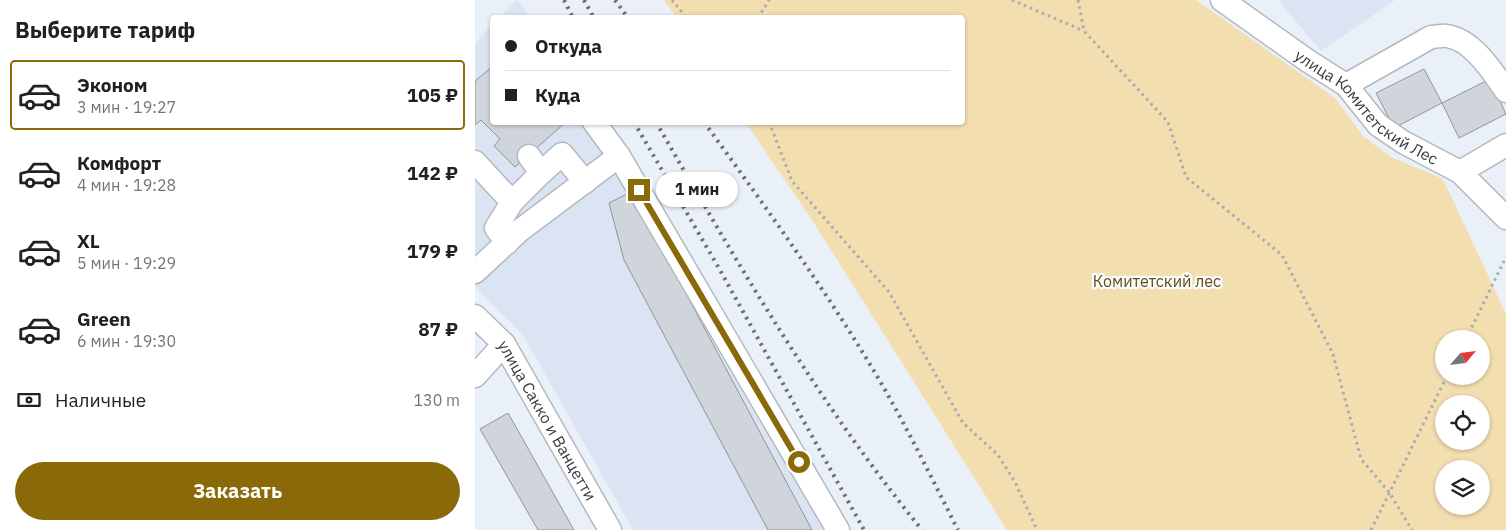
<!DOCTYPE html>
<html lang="ru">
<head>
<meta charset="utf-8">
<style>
	:root { --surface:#fff; --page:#f2f2f2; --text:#202124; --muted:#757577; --line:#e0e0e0; --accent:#8a6908 }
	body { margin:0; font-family:"IBM Plex Sans",sans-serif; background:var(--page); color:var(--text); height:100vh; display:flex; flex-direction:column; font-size:19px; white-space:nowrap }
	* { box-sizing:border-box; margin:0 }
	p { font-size:16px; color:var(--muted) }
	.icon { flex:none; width:28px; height:28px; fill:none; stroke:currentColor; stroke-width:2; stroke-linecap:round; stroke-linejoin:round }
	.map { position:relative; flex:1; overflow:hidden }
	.sheet { display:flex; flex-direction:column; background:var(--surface); width:475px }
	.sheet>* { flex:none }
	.banner { position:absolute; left:15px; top:15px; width:475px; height:110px; border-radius:5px; box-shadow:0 1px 4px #0004; display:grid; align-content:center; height:110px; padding:0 15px; background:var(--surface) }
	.needle { width:32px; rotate:62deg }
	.controls { position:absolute; left:960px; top:330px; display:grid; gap:10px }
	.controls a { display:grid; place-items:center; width:55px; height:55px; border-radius:50%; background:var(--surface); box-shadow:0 1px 4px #0004; font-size:25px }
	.end { position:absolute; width:22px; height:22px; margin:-11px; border:6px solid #8a6908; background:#fff; box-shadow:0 0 0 2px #fff }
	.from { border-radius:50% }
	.bubble { position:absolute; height:35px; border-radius:18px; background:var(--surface); box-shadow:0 1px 4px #0004; font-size:16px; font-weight:800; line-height:35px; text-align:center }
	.banner b { display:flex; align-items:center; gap:18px; height:48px; font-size:19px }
	.banner b+b { border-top:1px solid var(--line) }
	.banner i { width:12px; height:12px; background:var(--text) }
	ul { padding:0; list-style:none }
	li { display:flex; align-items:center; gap:15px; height:70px; margin:0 10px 8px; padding:0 5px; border:2px solid transparent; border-radius:5px }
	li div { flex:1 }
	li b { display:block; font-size:19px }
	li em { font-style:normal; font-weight:800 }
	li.selected { border-color:var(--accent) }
	li>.icon { width:45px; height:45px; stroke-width:1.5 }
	h2 { padding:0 15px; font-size:22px; line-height:60px }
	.pay { display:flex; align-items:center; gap:12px; height:55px; padding:0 15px; font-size:19px }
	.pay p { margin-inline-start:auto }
	.primary-button { display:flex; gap:10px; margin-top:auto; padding:10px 15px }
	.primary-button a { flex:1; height:58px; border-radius:30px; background:var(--accent); color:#fff; font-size:20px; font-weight:800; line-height:58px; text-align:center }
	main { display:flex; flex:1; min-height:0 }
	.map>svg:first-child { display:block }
	.built { fill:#dbe4f2 }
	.green { fill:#f3deb0; fill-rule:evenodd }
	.building { fill:#d0d5dc; stroke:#90959c }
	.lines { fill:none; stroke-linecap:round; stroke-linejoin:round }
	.minor-casing { stroke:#b4b9c0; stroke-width:25 }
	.path { stroke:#a7acb1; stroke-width:3; stroke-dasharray:2.5 4; stroke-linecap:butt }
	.minor { stroke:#fff; stroke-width:22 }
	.rail { stroke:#6c6f73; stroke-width:4; stroke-dasharray:2.5 5; stroke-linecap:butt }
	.route { stroke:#8a6908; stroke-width:6 }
	.labels { text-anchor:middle; stroke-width:4.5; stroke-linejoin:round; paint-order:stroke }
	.street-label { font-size:16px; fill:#393b3e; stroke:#fbfdfe }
	.park-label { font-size:16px; fill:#624d16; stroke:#fbfdfe }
</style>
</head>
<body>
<main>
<section class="sheet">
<h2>Выберите тариф</h2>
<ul>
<li class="selected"><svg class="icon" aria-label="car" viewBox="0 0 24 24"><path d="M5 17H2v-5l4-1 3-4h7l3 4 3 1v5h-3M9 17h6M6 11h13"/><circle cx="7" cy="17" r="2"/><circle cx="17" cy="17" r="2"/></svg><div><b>Эконом</b><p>3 мин · 19:27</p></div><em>105 ₽</em></li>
<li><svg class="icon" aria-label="car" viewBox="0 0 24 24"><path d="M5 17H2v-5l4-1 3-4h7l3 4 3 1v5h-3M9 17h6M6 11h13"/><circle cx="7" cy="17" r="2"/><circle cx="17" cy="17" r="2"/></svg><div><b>Комфорт</b><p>4 мин · 19:28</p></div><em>142 ₽</em></li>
<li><svg class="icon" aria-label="car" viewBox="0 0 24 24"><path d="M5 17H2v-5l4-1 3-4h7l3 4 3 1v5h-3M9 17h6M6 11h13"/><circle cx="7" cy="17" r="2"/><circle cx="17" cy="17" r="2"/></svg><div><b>XL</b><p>5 мин · 19:29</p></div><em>179 ₽</em></li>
<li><svg class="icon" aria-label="car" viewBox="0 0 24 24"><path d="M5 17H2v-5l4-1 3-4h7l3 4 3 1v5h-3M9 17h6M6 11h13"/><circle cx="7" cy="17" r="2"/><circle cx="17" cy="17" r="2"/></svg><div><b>Green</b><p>6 мин · 19:30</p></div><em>87 ₽</em></li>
</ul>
<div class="pay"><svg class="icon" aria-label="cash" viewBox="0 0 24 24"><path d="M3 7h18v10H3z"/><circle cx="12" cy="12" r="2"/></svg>Наличные<p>130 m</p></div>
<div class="primary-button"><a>Заказать</a></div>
</section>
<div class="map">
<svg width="1031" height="530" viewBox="0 0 1031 530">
	<rect width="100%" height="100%" fill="#eaf0f7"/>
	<g class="built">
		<path d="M42,0L55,17H25Z"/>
		<path d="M803,0H920L846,51Z"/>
		<path d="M17,25L18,122L132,123L163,166L372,530H158L48,335L0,287V43Z"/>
	</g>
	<path class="green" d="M189,0H721L860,98L888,136L916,157L968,179L1031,314V530H532L339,223L271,123L488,122V18L201,17ZM969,339H1006V376H969ZM969,404H1006V441H969ZM969,469H1006V506H969Z"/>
	<g class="building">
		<path d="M18,66V122H91L40,167L19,146L25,139L6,120L0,125V81Z"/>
		<path d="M949,69L967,103L919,128L901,93Z"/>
		<path d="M1015,79L1031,114L984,138L967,103Z"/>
		<path d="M152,194L192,258L337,530H293L149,260L134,203Z"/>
		<path d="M33,413L99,530H63L5,429Z"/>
	</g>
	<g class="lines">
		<g class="minor-casing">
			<g id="minor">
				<path id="s1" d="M747,0L833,61L871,85L903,125L928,142L985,172L1031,218"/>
				<path d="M871,85L956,37C961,37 967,35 972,36C998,40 1017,71 1031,91"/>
				<path d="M144,156L363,530"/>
				<path d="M0,162L37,202L21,228L32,243"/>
				<path d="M985,172L1031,145"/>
				<path d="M66,173L87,154L110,182"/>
				<path d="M37,202L66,173L54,156"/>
				<path d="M0,272L44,231L144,156L119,122"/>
				<path id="s2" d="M0,316L29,344L135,530"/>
				<path d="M0,376L29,344"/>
			</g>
		</g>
		<g class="path">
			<path d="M197,0L210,16L215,18"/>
			<path d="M537,0L609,31"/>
			<path d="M603,0L609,31L693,122L711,177L807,255L858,354L886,459L914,492L937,530"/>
			<path d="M283,18L294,0"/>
			<path d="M294,122L317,181L414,292L488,423L523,455L540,482L562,530"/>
			<path d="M991,339L1031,257"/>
			<path d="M896,530L972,376"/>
		</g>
		<use href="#minor" class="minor"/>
		<g class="rail">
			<path d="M89,0L98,18"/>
			<path d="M109,0L119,18"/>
			<path d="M140,0L153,18"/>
			<path d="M159,122L245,270L389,530"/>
			<path d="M181,122C262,263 344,404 447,530"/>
			<path d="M229,122C287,202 345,282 396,366C428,419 455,475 483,530"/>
		</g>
	</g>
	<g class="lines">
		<path class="route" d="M164,190L324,462"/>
	</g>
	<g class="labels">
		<g class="street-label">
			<text dy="6" stroke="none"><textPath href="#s1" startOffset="181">улица Комитетский Лес</textPath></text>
			<text dy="6" stroke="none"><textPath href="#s2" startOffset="128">улица Сакко и Ванцетти</textPath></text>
		</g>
		<g class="park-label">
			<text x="682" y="287">Комитетский лес</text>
		</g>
	</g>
</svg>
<div class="controls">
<a><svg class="needle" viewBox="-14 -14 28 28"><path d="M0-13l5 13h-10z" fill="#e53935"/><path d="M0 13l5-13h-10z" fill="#757577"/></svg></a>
<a><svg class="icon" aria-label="locate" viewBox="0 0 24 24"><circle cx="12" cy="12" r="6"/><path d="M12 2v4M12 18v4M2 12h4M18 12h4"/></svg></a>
<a><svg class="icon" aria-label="layers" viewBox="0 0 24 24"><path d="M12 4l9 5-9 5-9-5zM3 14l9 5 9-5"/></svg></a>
</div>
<i class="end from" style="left:324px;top:462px"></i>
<i class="end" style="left:164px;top:190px"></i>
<div class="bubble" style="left:181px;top:172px;width:82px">1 мин</div>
<div class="banner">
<b><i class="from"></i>Откуда</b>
<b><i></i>Куда</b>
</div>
</div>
</main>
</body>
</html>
